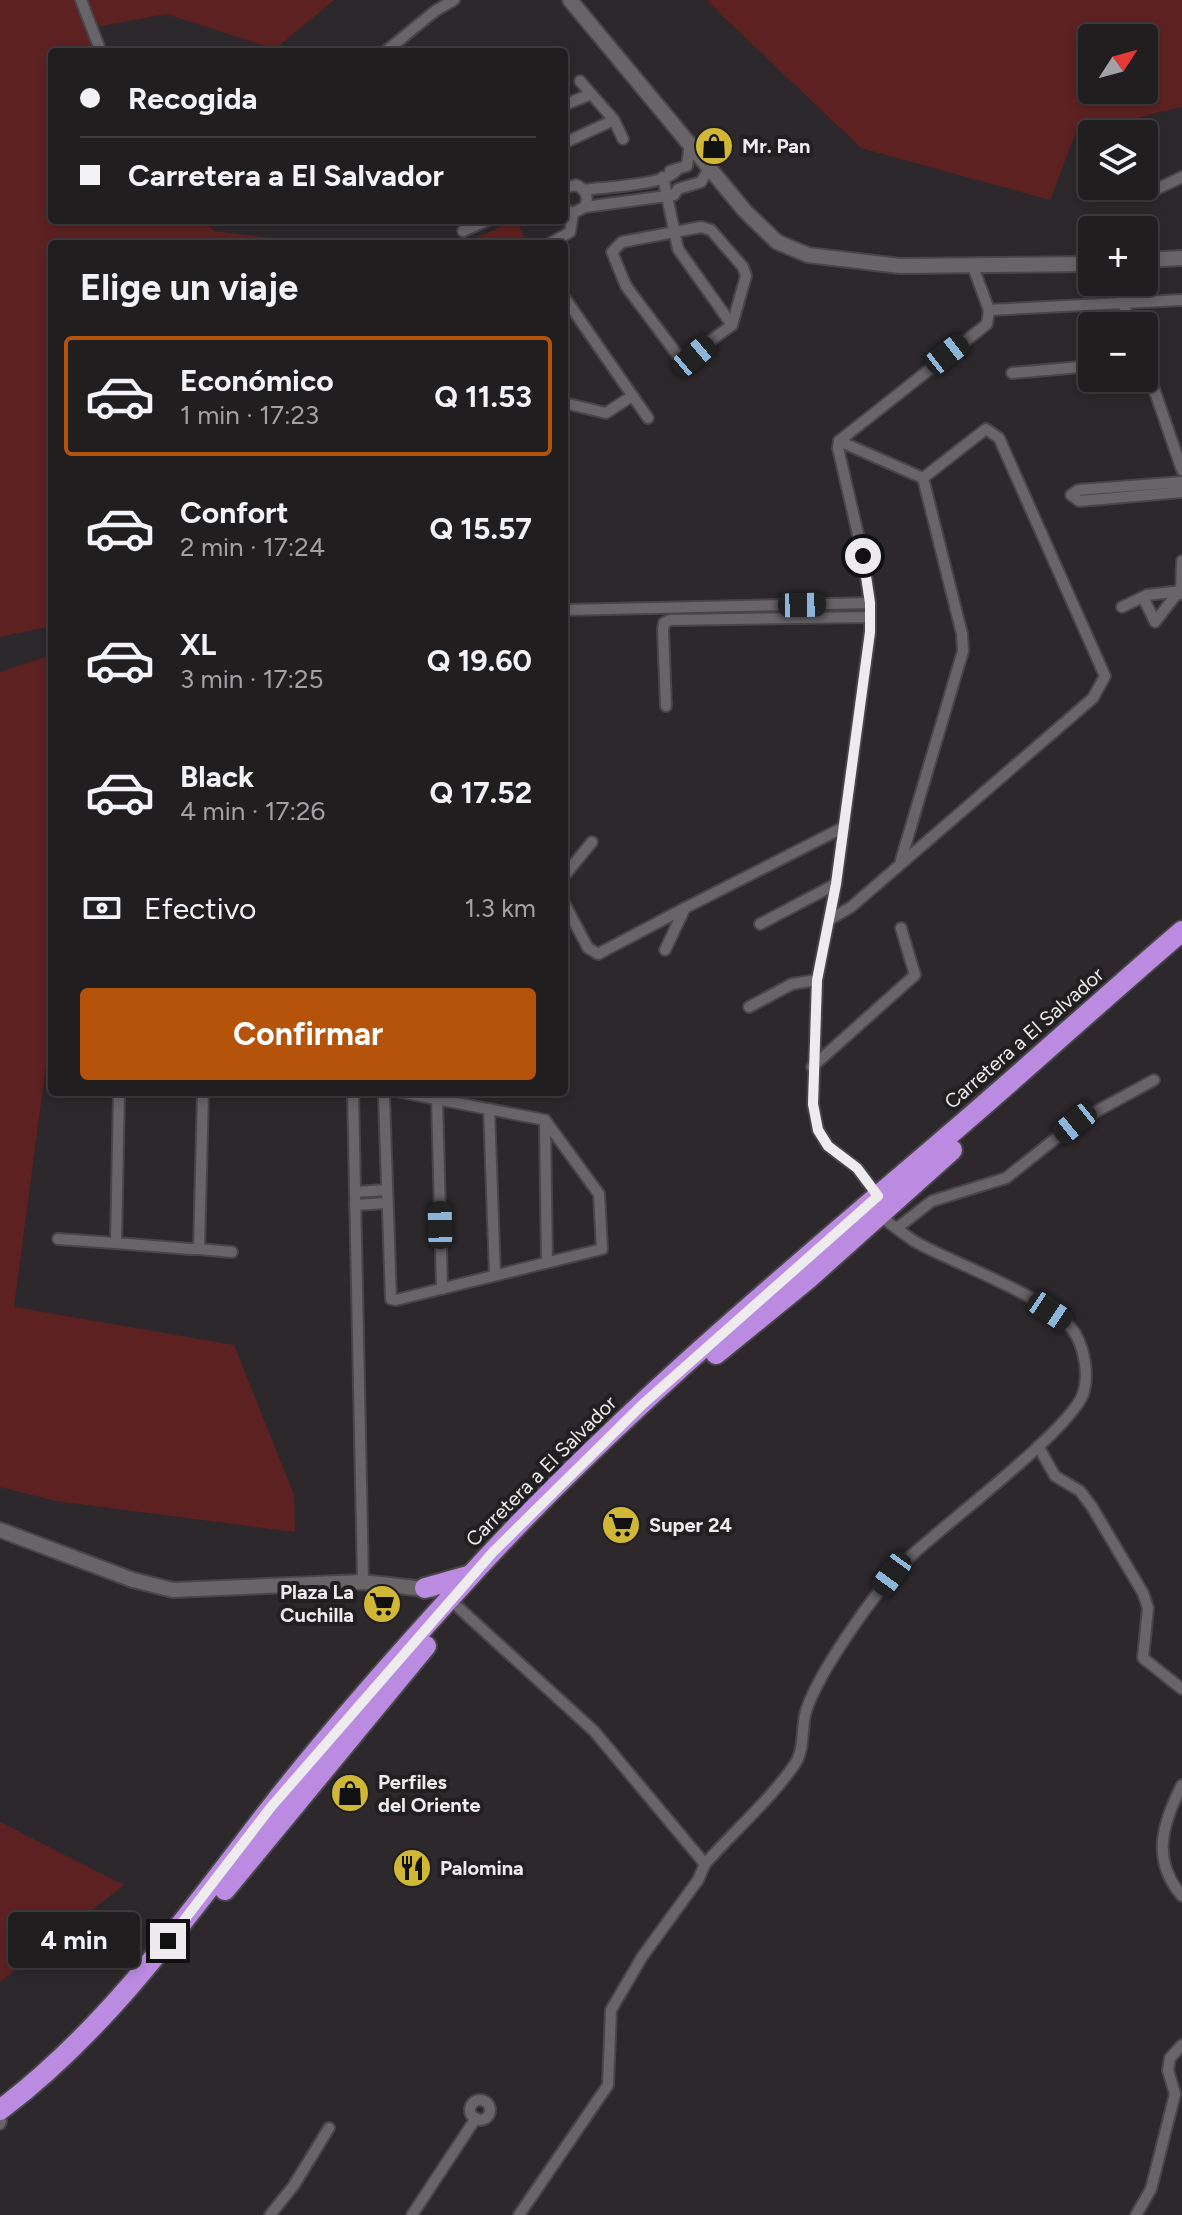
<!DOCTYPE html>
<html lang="es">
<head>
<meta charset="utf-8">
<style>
	:root { --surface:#211e20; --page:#2d2b2d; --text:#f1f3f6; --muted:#a2a2a5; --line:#3e3c3e; --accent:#b45309 }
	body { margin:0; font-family:Figtree,sans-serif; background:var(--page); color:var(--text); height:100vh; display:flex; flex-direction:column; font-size:30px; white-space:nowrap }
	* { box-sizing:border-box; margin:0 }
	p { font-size:26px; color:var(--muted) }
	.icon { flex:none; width:44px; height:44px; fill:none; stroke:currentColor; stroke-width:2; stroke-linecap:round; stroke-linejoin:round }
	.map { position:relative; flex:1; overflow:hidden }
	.details { position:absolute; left:48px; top:240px; width:520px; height:856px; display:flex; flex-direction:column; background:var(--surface); border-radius:8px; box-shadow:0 4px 12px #0003,0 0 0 2px var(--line) }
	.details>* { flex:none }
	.top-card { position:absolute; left:48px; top:48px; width:520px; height:176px; border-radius:8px; box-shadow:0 4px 12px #0003,0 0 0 2px var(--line); display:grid; align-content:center; height:176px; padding:0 32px; background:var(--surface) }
	.needle { width:52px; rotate:54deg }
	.buttons { position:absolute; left:1078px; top:24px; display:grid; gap:16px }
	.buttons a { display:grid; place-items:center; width:80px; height:80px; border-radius:8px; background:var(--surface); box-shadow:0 4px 12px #0003,0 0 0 2px var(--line); font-size:40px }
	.end { position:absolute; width:36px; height:36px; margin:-18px; border:10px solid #edebed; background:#111; box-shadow:0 0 0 4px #111 }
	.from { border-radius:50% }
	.bubble { position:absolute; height:56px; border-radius:8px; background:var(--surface); box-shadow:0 4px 12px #0003,0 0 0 2px var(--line); font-size:26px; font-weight:700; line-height:56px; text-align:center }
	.car { position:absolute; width:24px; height:48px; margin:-24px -12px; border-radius:10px; box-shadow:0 0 6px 2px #0007; background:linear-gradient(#222 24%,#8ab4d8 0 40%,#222 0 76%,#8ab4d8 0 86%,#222 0) }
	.top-card b { display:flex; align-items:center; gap:28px; height:76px; font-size:30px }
	.top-card b+b { border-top:2px solid var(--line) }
	.top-card i { width:20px; height:20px; background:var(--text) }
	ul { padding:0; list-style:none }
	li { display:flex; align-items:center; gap:24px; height:120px; margin:0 16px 12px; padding:0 16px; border:4px solid transparent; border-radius:8px }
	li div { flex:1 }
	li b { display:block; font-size:30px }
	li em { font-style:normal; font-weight:700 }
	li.selected { border-color:var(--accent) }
	li>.icon { width:72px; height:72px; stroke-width:1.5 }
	h2 { padding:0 32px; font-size:36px; line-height:96px }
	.pay { display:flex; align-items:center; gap:20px; height:88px; padding:0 32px; font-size:30px }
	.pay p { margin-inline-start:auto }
	.primary-button { display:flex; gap:16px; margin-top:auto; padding:16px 32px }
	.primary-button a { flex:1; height:92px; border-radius:8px; background:var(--accent); color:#fff; font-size:32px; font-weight:700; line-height:92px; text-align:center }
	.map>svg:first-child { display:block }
	.green { fill:#5e2121; fill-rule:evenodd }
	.building { fill:#aea8aa }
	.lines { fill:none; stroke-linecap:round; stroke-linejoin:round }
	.street-casing { stroke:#484548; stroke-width:14 }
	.secondary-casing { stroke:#484548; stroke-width:18 }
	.highway-casing { stroke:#484548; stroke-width:24 }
	.street { stroke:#686468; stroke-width:10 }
	.secondary { stroke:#686468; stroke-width:14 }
	.highway { stroke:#bb8be2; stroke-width:20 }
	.route { stroke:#edebed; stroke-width:10 }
	.labels { text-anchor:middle; stroke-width:8; stroke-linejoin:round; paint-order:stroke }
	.poi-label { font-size:20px; font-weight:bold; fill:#edebed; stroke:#221f21; text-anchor:start }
	.street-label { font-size:20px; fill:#edebed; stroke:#221f21 }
</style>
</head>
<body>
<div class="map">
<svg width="1182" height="2215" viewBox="0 0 1182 2215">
	<rect width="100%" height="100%" fill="#2c282b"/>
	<g class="green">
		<path d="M0,0H334L275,49L166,14L90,28V52H52V220H202L214,231L324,244H52V626L0,637Z"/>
		<path d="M706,0H1182V107L1076,132L1050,200L861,148ZM1092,38H1144V90H1092Z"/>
		<path d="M517,220L526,243L477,244L475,238Z"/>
		<path d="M52,655V1019L14,1307L234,1345L294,1495L295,1532L56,1501L0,1487V672Z"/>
		<path d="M0,1822L124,1885L0,1982Z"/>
	</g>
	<path class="building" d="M712,127L726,143L712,155L698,139Z"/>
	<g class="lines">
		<g class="street-casing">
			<g id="street">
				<path d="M81,0L101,52"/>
				<path d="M385,52L435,11L454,0"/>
				<path d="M580,81L614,120L623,139"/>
				<path d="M564,105L591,94"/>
				<path d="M564,143L614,120"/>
				<path d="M670,171L687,166L690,142"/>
				<path d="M663,177L678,249L732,325"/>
				<path d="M564,188L576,185C586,189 589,197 585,207"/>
				<path d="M584,190C605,187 665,185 676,171"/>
				<path d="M1139,192L1157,189L1182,177"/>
				<path d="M564,209L573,213L585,207L674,195L678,189L701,182L710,167"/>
				<path d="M701,227L711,230L743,267L746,276L732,325L687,358L679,357L626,286L612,252L622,242Z"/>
				<path d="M463,231L488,220"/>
				<path d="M549,244L570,232L573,213"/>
				<path d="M1114,282L1132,326"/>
				<path d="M564,297L648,418"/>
				<path d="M989,310L1182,300"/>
				<path d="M1144,360L1182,470"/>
				<path d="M1012,373L1092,366"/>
				<path d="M564,403L606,413L632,396"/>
				<path d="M839,441L923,478"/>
				<path d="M1182,482L1078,490L1071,495L1079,501L1182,492"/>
				<path d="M1181,594L1182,561"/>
				<path d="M1143,597L1155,622L1179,591"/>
				<path d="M1122,607L1147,595L1181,591"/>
				<path d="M564,610L870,603"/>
				<path d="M666,706L663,630L664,623L670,620L870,617"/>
				<path d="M901,860L963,651L962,634L923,478"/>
				<path d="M564,876L592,842"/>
				<path d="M564,903L588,948L598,954L685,908"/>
				<path d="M829,920L851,907L1093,698L1105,676L999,438L986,429L923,478"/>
				<path d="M760,924L836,884"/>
				<path d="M665,950L685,908L844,827"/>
				<path d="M749,1007L792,984L817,980"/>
				<path d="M812,1067L915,975L901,928"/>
				<path d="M119,1092L116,1243L190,1249H199L203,1092"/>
				<path d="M353,1092L363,1582"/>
				<path d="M387,1092L384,1097L391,1299L396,1300L602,1249L599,1194L545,1120L400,1092"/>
				<path d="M437,1098L442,1289"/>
				<path d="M489,1109L495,1275"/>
				<path d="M545,1120L547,1262"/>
				<path d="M355,1192L386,1190"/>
				<path d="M878,1196L857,1168L828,1146L818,1130L813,1104L817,980L836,884L870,632V603L863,556L838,448L839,441L987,324L989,310L972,264"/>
				<path d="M355,1205L386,1203"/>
				<path d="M897,1228L932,1201L1006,1178L1075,1123L1154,1080"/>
				<path d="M58,1239L116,1243"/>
				<path d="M199,1249L232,1252"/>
				<path d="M1038,1446L1055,1476L1080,1491L1092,1507L1143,1593L1148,1608L1143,1658L1182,1689"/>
				<path d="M459,1608L594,1731L705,1864"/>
				<path d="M1182,1785C1162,1824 1151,1860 1182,1896"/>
				<circle cx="480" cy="2110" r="10"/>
				<path d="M0,2124L1,2121"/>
				<path d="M270,2215L294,2185L329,2128"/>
				<path d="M412,2215L476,2118"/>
				<path d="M519,2215L608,2085L611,2010L642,1957L698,1880L705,1864C734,1831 770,1800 795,1764C805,1749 801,1728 806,1711C819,1671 879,1585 911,1556C946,1523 1070,1430 1083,1394C1089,1377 1085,1351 1076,1335C1055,1298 953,1264 914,1241C902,1233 891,1224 880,1216"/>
				<path d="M1136,2215L1151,2189L1175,2094L1168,2070L1170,2058L1182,2045"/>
			</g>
		</g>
		<g class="secondary-casing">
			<g id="secondary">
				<path d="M570,0L745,211L777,242L808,255L900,266L1092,264"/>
				<path d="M1144,260L1182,258"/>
				<path d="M0,1530L133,1580L173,1590L363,1582L433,1590"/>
			</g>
		</g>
		<g class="highway-casing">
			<g id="highway">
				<path d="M716,1354L808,1279L952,1150"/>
				<path d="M425,1588L471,1575"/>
				<path d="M225,1890L426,1646"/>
				<path d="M0,2110C108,2029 187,1916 269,1810C332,1729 402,1651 472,1574C613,1419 776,1283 935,1147C1019,1076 1099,1002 1182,931"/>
			</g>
		</g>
		<use href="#street" class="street"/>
		<use href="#secondary" class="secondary"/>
		<use href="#highway" class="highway"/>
	</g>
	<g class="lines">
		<path class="route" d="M168,1941L271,1807L493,1552L643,1404L878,1196L857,1168L828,1146L818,1130L813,1104L817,980L836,884L870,632V603L863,556"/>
	</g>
	<defs>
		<g id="shop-disc" transform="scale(2)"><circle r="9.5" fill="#d1b736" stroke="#221f21"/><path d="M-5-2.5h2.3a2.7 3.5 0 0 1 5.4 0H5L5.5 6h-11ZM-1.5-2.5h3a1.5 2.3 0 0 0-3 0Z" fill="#111"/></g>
		<g id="supermarket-disc" transform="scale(2)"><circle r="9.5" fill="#d1b736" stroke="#221f21"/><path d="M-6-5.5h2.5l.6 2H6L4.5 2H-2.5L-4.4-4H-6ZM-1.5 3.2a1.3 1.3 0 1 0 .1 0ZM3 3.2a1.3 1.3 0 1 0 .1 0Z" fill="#111"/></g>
		<g id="restaurant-disc" transform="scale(2)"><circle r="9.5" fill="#d1b736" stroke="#221f21"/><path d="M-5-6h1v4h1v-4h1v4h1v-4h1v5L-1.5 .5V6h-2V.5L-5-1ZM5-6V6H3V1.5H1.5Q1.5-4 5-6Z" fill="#111"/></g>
	</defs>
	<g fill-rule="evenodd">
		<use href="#shop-disc" x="714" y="146"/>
		<use href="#supermarket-disc" x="621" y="1525"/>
		<use href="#supermarket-disc" x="382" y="1604"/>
		<use href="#shop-disc" x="350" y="1793"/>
		<use href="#restaurant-disc" x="412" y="1868"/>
	</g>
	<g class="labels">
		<g class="poi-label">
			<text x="742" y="153">Mr. Pan</text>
			<text x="649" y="1532">Super 24</text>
			<text x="354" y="1599" text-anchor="end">Plaza La<tspan x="354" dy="23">Cuchilla</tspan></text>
			<text x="378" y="1789">Perfiles<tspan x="378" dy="23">del Oriente</tspan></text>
			<text x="440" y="1875">Palomina</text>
		</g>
		<g class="street-label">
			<text transform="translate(1024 1038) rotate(-41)" y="7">Carretera a El Salvador</text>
			<text transform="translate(541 1471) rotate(-45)" y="7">Carretera a El Salvador</text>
		</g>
	</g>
</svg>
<div class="buttons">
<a><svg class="needle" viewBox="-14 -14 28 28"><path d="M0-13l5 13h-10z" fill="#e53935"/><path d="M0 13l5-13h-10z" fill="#a2a2a5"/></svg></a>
<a><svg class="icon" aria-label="layers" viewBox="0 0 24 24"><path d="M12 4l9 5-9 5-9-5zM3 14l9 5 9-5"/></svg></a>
<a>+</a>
<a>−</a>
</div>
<i class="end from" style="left:863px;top:556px"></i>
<i class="end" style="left:168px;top:1941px"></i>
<div class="bubble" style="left:8px;top:1912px;width:132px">4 min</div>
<i class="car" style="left:947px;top:354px;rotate:52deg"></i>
<i class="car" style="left:694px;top:356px;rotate:50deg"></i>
<i class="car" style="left:802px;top:605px;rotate:89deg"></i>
<i class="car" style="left:1075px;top:1123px;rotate:231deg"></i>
<i class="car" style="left:440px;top:1225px;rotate:359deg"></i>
<i class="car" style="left:1050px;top:1311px;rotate:124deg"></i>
<i class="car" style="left:892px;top:1574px;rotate:216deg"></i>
<div class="top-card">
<b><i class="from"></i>Recogida</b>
<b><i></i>Carretera a El Salvador</b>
</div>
<section class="details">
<h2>Elige un viaje</h2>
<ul>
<li class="selected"><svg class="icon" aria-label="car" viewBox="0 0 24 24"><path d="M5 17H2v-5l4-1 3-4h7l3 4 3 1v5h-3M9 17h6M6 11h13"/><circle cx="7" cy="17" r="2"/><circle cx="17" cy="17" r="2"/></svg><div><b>Económico</b><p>1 min · 17:23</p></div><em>Q 11.53</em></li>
<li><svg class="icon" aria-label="car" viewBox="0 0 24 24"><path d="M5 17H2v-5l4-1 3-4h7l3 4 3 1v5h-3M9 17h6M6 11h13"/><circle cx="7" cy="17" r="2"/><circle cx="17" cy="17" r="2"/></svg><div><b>Confort</b><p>2 min · 17:24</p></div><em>Q 15.57</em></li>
<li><svg class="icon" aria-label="car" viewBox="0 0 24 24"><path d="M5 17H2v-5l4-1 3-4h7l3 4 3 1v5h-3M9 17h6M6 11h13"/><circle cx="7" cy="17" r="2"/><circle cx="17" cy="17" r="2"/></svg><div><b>XL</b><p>3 min · 17:25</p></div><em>Q 19.60</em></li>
<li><svg class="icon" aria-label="car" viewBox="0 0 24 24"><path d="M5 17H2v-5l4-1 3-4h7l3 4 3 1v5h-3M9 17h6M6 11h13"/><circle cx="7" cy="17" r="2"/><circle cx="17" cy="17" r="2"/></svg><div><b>Black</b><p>4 min · 17:26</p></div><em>Q 17.52</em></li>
</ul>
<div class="pay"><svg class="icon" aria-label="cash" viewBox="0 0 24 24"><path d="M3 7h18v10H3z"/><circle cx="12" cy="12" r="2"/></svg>Efectivo<p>1.3 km</p></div>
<div class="primary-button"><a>Confirmar</a></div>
</section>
</div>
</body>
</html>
